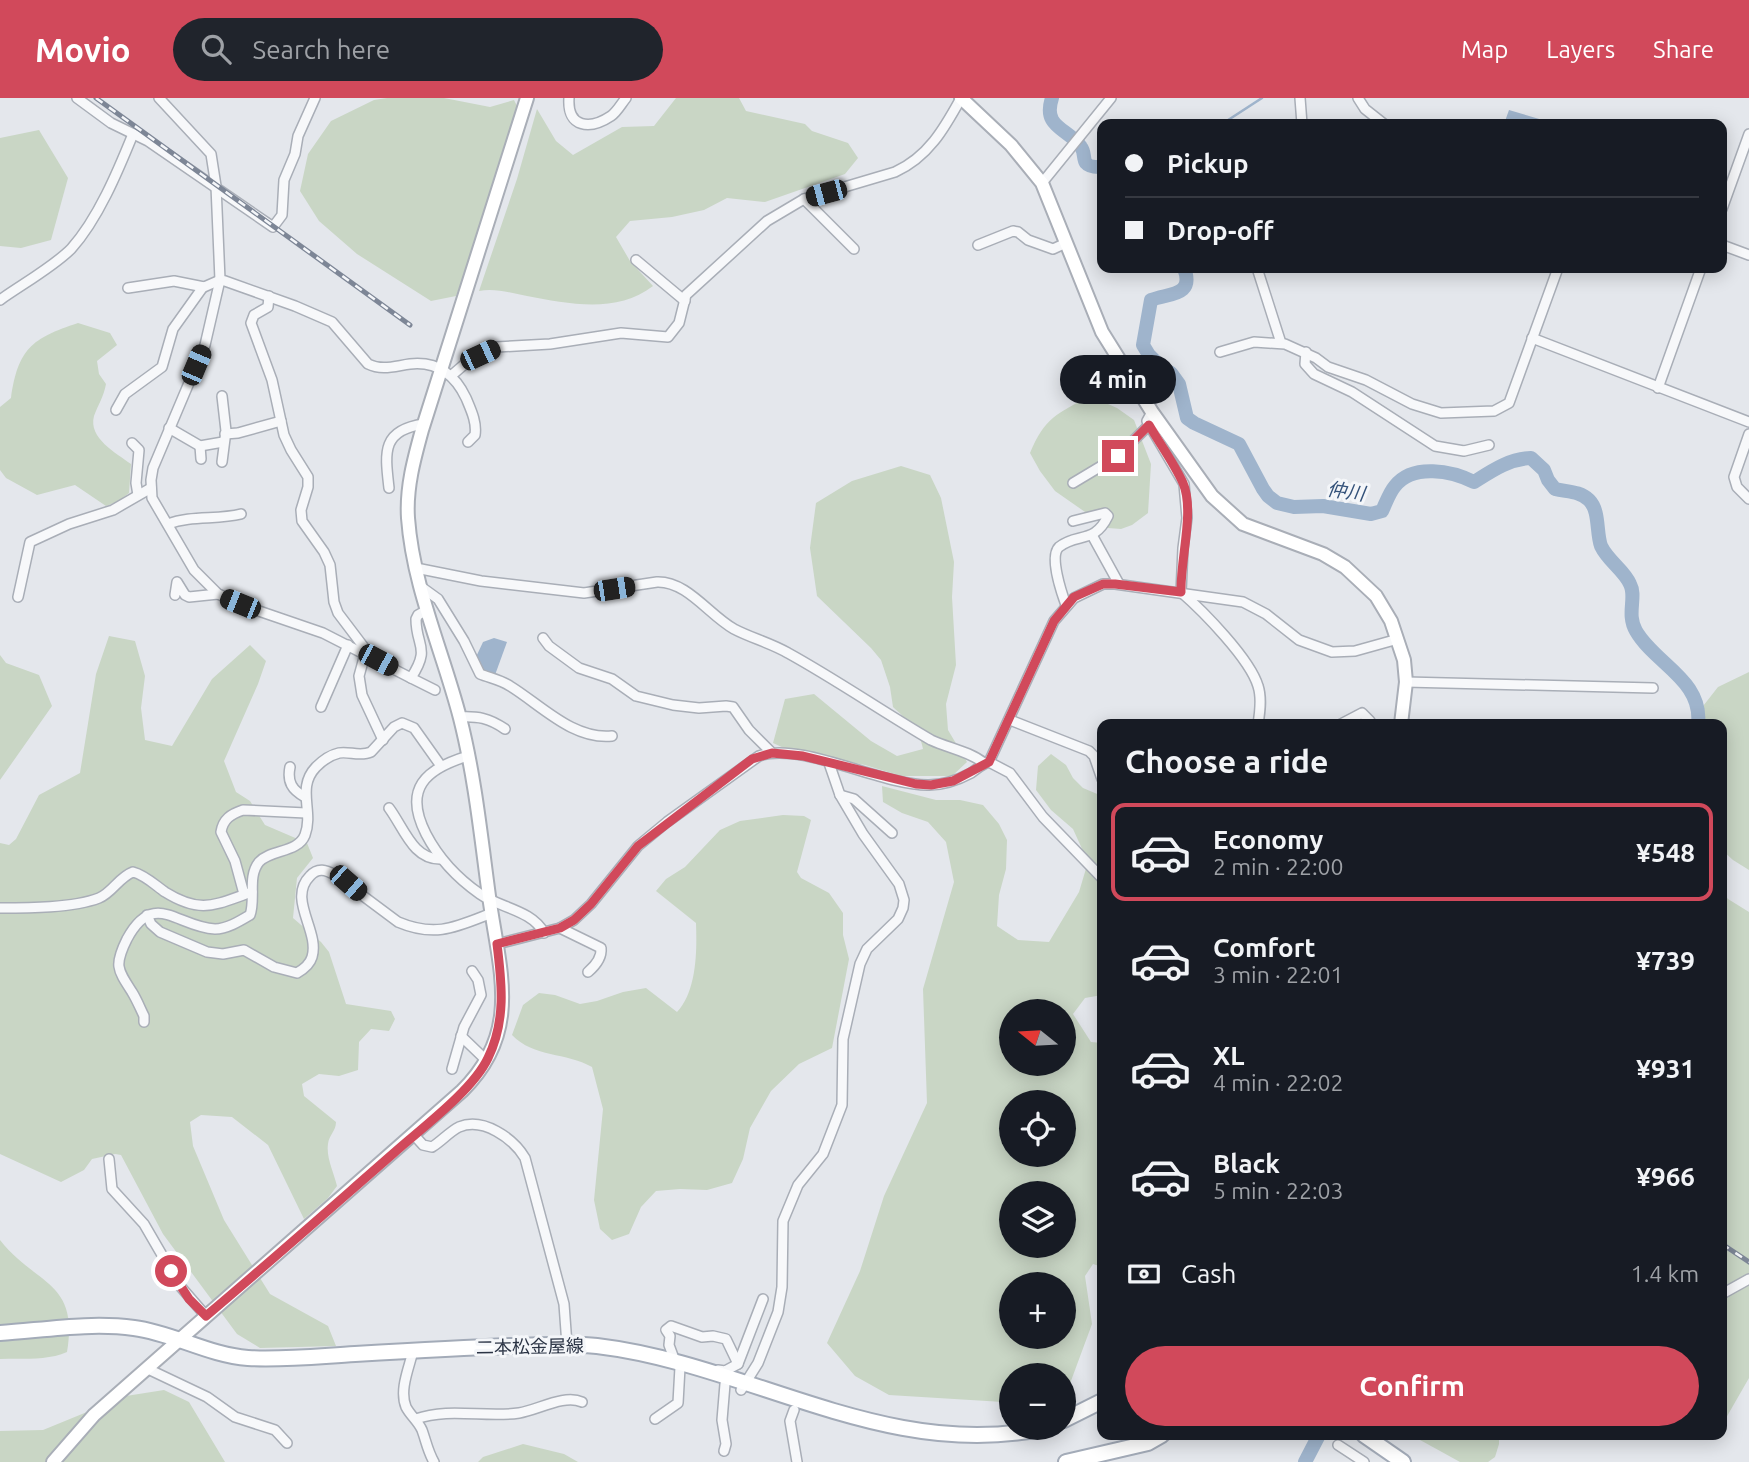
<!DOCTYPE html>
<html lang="en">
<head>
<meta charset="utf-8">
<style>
	:root { --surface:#171b24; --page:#20242c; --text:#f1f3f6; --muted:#9ea1a6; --line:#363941; --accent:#d1495b }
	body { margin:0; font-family:Ubuntu,"Noto Sans JP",sans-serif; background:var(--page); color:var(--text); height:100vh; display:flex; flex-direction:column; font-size:26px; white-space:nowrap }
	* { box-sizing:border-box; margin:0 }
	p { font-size:23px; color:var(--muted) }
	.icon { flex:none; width:38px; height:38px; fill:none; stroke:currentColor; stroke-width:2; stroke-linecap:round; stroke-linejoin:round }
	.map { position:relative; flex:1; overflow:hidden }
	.panel { position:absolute; left:1097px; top:621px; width:630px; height:721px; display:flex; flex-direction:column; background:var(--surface); border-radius:14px; box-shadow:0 4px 18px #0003 }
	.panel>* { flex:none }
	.banner { position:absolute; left:1097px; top:21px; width:630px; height:154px; border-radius:14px; box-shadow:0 4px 18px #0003; display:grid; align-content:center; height:154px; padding:0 28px; background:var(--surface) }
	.needle { width:46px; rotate:288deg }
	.fabs { position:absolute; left:999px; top:901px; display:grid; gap:14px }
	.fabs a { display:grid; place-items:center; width:77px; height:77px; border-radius:50%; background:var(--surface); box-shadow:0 4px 18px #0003; font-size:35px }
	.end { position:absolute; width:32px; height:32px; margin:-16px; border:9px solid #d1495b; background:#fff; box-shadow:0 0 0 4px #fff }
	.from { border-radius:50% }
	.bubble { position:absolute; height:49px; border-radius:24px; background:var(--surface); box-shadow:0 4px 18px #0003; font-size:23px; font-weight:600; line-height:49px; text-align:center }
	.car { position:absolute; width:21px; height:42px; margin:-21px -10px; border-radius:9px; box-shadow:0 0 5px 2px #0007; background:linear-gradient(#222 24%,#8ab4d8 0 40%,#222 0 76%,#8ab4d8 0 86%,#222 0) }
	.banner b { display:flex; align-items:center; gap:24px; height:66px; font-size:26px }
	.banner b+b { border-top:2px solid var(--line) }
	.banner i { width:18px; height:18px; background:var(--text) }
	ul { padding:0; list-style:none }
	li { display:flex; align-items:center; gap:21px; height:98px; margin:0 14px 10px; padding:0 14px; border:4px solid transparent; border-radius:14px }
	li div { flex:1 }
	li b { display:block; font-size:26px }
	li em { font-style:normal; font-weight:600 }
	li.active { border-color:var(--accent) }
	li>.icon { width:63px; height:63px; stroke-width:1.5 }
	h2 { padding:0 28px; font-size:32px; line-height:84px }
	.pay { display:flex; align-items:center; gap:18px; height:77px; padding:0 28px; font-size:26px }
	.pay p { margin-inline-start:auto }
	.cta { display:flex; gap:14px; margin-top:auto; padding:14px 28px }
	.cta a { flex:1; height:80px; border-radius:42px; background:var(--accent); color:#fff; font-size:28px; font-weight:600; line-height:80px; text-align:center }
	header { display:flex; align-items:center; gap:42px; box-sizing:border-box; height:98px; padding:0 35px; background:var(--accent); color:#fff }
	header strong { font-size:33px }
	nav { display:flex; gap:38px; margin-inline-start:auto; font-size:24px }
	.search { width:490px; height:63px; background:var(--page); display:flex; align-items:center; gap:18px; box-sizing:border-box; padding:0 24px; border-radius:38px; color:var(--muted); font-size:26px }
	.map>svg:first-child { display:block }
	.green { fill:#c9d6c5; fill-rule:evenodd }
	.water { fill:#9fb4cc }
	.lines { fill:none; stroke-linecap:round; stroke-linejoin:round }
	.stream { stroke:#9fb4cc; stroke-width:2.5 }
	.river { stroke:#9fb4cc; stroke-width:14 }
	.street-casing { stroke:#a9aeb7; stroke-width:12 }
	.secondary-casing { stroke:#a9aeb7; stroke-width:16 }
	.primary-casing { stroke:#a3abb8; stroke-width:18 }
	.street { stroke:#f7f8fa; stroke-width:9 }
	.secondary { stroke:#fff; stroke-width:12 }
	.primary { stroke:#fff; stroke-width:14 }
	.rail-casing { stroke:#7d8696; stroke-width:5 }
	.rail { stroke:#f4f6f9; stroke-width:2.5; stroke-dasharray:8; stroke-linecap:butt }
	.route { stroke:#d1495b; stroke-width:9 }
	.labels { text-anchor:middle; stroke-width:6; stroke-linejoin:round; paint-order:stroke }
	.street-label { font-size:18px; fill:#2b3445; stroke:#f4f6f9 }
	.water-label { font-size:19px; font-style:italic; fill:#34527a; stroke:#f4f6f9 }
</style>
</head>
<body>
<header>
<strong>Movio</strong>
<div class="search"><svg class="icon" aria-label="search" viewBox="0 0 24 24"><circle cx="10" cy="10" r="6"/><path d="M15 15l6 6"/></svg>Search here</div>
<nav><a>Map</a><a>Layers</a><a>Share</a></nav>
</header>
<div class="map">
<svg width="1749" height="1364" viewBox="0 0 1749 1364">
	<rect width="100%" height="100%" fill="#e4e7ec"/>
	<g class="green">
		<path d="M387,0H444L490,9L514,2L517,8L474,151L456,198L431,203L357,156L319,123L300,93L308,56L331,23L374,2Z"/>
		<path d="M676,0H739L746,13L805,26L812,33L848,45L858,60L845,76L765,104L727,100L704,112L672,119L630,123L616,139L630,163L653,188C617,216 569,206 527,198C511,195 495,190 479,193L517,81L537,11L556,43L573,57L622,29L654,28Z"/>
		<path d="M39,32L68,80L51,142L21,150L0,148V40Z"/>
		<path d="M78,225L110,235L117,247L97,263L99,276L106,286C104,298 98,307 94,318C88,340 116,355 131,366L129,395L119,403L106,408L75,387L37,397L6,380L0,372V309L11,300C18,251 32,240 78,225Z"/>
		<path d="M1090,298L1117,310L1134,322L1151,366L1148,415L1132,427L1121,431L1108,430L1055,393L1040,373L1030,355C1045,319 1057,316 1090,298Z"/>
		<path d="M901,368L930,377L941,400L954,464L952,499L956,567L946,606L948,632L967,664L952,678H901L865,667L786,651L773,645L785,601L814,596L871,643L897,658L923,651C920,632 907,622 893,609L890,589L881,562L871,550L817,498L810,450L816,405L852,383Z"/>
		<path d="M109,538L135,543L145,578L141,610L145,642L172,648L212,581L250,547L266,563L258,586L224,663L236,694L250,703L265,727L307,745L313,760L297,780L293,820L321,844L329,854L346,906L391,913L395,921L389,933L371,931L359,944L358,972L339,978L319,976L302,986L304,998L336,1024C336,1033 329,1037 328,1046C326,1060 334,1075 337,1088L328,1100L304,1121L268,1047L232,1019L201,1017L190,1024L193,1048L224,1122L270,1196L328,1228L336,1248L260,1250L237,1236L163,1136L121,1057L115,1056L92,1061L84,1072L61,1084L0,1056V745L9,747L16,741L39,697L80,675L96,576Z"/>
		<path d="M0,557L6,565L39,577L52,608L0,682Z"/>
		<path d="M1749,574V772L1733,762L1722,752V626H1689L1718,589Z"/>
		<path d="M1051,656L1066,667L1073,680L1083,690L1102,698V897L1085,900L1073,916L1091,944L1102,945L1100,1036L1102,1039V1169L1093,1166L1085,1178L1092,1226L1068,1291L1064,1295V1278H1012L1011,1309L1003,1304L889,1297L855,1278L827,1245L860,1173L884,1098L927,1005L923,891L954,784L946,744L928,724L902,715L883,704L882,688L936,702H960L983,707L999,726L1007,742L1006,771L999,797L997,828L1018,842L1049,844L1079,794L1088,764L1073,731L1051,712L1036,692L1038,668ZM1012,914H1064V966H1012ZM1012,1004H1064V1057H1012ZM1012,1096H1064V1148H1012ZM1012,1186H1064V1239H1012Z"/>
		<path d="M783,717L804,718L811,722L797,774L801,780L829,795L843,815V837L849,861L832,950L799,966L771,993L750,1030L743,1061L732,1085L707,1092L680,1091L656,1093L641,1109L629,1136L612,1142L600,1131L594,1102L603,1011L592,969C566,954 534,960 512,937L523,907L539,895L555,897L580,906L597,903L623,894L646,890L677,914C697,893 697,852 696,825L656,793L666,781L685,769L720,732L740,723Z"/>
		<path d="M1722,794L1728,801L1749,814V1280L1722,1327Z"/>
		<path d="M0,1142C36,1188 79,1182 67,1254C47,1263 22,1260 0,1261Z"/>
		<path d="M164,1292L189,1304L225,1364H0V1333L43,1332L126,1298Z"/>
		<path d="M1411,1337H1499V1346L1495,1359L1488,1364H1460Z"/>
		<path d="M523,1346L564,1356L578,1364H478L483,1359Z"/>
	</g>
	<g class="water">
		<path d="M1509,12L1556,26H1504Z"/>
		<path d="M494,540L507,544L495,577L485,574L476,559L483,544Z"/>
	</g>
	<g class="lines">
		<path class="stream" d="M1222,26L1262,0"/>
		<g class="river">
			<path d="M1052,0C1042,30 1068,30 1081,49C1085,54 1083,61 1086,65C1090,70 1098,69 1102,69"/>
			<path d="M1184,170C1195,199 1168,195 1151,202L1143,247L1149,257L1162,270L1171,275L1179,286L1187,320L1194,325L1239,346L1263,391L1268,398L1277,405L1294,409L1323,408L1371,416L1382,413C1386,405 1389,395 1395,388C1413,365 1452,373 1474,384C1493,372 1509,361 1531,360L1544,372L1548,382L1555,391C1567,394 1580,393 1589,402C1600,413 1596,434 1601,448C1608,463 1624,472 1630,486C1637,499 1626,516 1636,533C1655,566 1703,582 1698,626"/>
			<path d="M1305,1364L1319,1337"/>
		</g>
		<g class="street-casing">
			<g id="street">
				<path d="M77,0L111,25L148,43L273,129L282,117L284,82L295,56L298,38L315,0"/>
				<path d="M159,0L211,56L216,88L220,182L205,247L153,370L151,382L152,400L194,472L218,496L256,512L323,535L411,580C431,549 416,549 416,521L418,517L427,512"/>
				<path d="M569,0C567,30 590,32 611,18C617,14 621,6 626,0"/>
				<path d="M1300,0L1302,26"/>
				<path d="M1358,0L1365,11L1384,26"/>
				<path d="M1042,85L1111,0"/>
				<path d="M804,101L854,151"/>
				<path d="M1722,111L1749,36"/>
				<path d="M978,147L1013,133L1018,134L1028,142L1053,151L1066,145"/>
				<path d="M1722,147L1749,157"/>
				<path d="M636,162L685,203"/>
				<path d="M1257,170L1281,245"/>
				<path d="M128,190L174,183L204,189L220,182L225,183L295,208L332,224L368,266C382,273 395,268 410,266C437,263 455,277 466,300C471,312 477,324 475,337L468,344"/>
				<path d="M269,198L268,209L254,217L251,225L272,282L284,337L291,352L308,379V389L301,412L302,423L324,454L330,467L334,504L338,515L363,548L365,556L359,578L362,597L383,642"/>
				<path d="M0,202C21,187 53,169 71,151C98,121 118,73 133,36"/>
				<path d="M1532,240L1749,324"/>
				<path d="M1220,254L1254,244L1285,246L1316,260L1328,269L1366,282L1412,306L1441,315L1494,313L1509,305L1558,170"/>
				<path d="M1306,254L1305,266L1314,276L1352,294L1435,348L1464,353L1489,347"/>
				<path d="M452,277L473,259L497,249L550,246L621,235L668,239L679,225L686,197L767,123L804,101L895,74C928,59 944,31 961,0"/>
				<path d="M1658,290L1701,170"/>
				<path d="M116,312L125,296L162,269L173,231L203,189"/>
				<path d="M1152,314L1147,323L1184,386L1187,420L1183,450L1181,494C1203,513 1250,561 1258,588C1262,600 1260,614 1258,626"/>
				<path d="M169,330L200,348L223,344"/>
				<path d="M225,336L238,335L281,323"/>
				<path d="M1749,336L1734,379L1737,389L1749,401"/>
				<path d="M132,345L139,352L136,385L138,397"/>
				<path d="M200,348L201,361"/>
				<path d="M222,364L226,333L222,298"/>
				<path d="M1073,385L1118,358L1149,327"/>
				<path d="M389,390C385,355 381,332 424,326"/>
				<path d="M168,426C191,417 217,422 241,416"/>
				<path d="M1092,437L1119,486"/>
				<path d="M416,470L481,483L584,495L657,484C687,483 709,517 734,531C751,540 771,545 788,555C837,582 883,614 931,642C948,650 969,653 984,665"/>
				<path d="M420,488L438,501L464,543L480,576C490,580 501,582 510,588C541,607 573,642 612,638"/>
				<path d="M175,497L177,484L185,497L189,499L218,496"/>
				<path d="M18,499L30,444L69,426L113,412L151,390"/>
				<path d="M1066,507C1062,496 1049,458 1059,449C1077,434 1094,447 1108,418L1105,415L1073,423"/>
				<path d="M543,540L549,548L579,570L612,581L636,598L673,607L699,610L726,608L733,609L749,632L772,655"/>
				<path d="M411,580L435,592"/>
				<path d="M1406,584L1653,590"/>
				<path d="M321,609L348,547"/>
				<path d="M459,619C478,618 489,620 505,631"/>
				<path d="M1010,622L1089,653L1094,658L1102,681"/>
				<path d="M1341,626L1362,615L1370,623V626"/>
				<path d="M468,658C425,671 403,691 426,736C439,761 457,780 480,796C500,810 532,812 544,835"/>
				<path d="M989,664L1010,675L1043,719L1102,780"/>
				<path d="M290,669C287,684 292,692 305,699"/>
				<path d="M840,697L854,701L892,735"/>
				<path d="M389,710C404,730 413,762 441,761"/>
				<path d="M244,796L235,763L221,734C223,721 231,716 243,712L306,715"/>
				<path d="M0,810C28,810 73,810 99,800C112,795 119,779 133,774C145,777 155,787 165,794C202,817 216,806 252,794"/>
				<path d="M147,817L151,826L160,834L207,854L223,856L244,852L274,869L297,875C304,871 310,866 312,859C320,833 287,801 310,778C318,769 326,772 335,777L398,824C436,840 456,829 492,815"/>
				<path d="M560,830L601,850C602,860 595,868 588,874"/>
				<path d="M497,846L560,830L574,822L591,806L638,748L667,724L759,658C802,643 882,688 929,687C944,687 958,682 971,675C977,671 982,666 989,664L1054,523L1074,500L1103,486H1115L1243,504L1266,516L1299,542L1332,554L1355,553L1398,541"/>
				<path d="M144,924V918C140,910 137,902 132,894C117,871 114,867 127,841C154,791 177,829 215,831C227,831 240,823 250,817C256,801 247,779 259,764C271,751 298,755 305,737C314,713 296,690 316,669C322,663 330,657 339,655C349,653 360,659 371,654L394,629L402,625L414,630L441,668"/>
				<path d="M461,938L487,963"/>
				<path d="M452,971L464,929L481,897L478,882L472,873"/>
				<path d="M414,1037L423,1047L432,1049C442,1043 449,1034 459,1029C483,1019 513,1040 525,1060L564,1206L567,1247"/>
				<path d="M109,1061L112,1091L144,1126L180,1188L206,1218"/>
				<path d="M1722,1196L1749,1181"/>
				<path d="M413,1253C409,1270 399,1292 406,1309C410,1317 418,1323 422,1332C426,1343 428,1354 434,1364"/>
				<path d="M676,1266L669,1247L670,1238L666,1232L671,1228L702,1239L713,1238L726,1241L738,1266"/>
				<path d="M148,1271L207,1299L235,1319L275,1332L287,1345"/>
				<path d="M718,1272L725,1273L738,1266L763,1201"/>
				<path d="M741,1292L758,1265L778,1214L782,1189L783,1123L798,1087L823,1056L842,1007L843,941L860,866L867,851L898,821L903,810L904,802L899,786L863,736L840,697L829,665"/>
				<path d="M794,1312L790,1323L797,1364"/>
				<path d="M416,1321C449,1309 485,1320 519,1315C538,1312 564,1296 582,1304"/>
				<path d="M655,1321L678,1305L680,1269"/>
				<path d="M1338,1347L1364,1364"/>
				<path d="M724,1353L726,1346L722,1322L725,1286"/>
			</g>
		</g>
		<g class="secondary-casing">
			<g id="secondary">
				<path d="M961,0L1011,47L1042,85L1102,234L1152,314L1212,398L1243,426L1323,456L1345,469L1376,498L1391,523L1404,562L1406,584L1401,626"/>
				<path d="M53,1364L94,1317L462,993C523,933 499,872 489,798C481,739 475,679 460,620C443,554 413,489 408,420C406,390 414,361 422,332L527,0"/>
			</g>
		</g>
		<g class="primary-casing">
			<g id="primary">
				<path d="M0,1235C44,1232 90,1224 134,1230C173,1235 208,1257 248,1260C284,1262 320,1258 355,1256C407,1253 459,1250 511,1248C540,1248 569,1245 597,1248C749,1266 887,1364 1045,1330"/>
				<path d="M1064,1322L1102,1303"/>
				<path d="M1364,1337L1403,1364"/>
				<path d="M1066,1364L1148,1345L1162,1337"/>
			</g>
		</g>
		<use href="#street" class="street"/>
		<use href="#secondary" class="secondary"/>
		<use href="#primary" class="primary"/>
		<g class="rail-casing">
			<g id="rail">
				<path d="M96,0L410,227"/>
				<path d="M1722,1146L1749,1164"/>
			</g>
		</g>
		<use href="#rail" class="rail"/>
	</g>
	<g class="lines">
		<path class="route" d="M171,1173L189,1201L206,1218C270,1164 332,1109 395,1054C422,1030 473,992 488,960C506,923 502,886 497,846L560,830L574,822L591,806L638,748L752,661L772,655L803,658L916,686L931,687L953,683L989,664L1054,523L1074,499L1103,486H1115L1181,494C1180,462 1195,413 1183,385C1174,365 1160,346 1149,327L1118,358"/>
	</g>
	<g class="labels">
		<g class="street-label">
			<text transform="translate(530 1249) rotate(-1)" y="6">二本松金屋線</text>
		</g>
		<g class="water-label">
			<text transform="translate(1346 393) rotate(8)" y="7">仲川</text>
		</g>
	</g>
</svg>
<div class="fabs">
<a><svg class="needle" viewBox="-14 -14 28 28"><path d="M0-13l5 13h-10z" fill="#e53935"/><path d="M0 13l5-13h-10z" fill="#9ea1a6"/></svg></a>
<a><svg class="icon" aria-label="locate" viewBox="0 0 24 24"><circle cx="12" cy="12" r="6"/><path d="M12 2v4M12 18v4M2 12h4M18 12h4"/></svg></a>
<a><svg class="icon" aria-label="layers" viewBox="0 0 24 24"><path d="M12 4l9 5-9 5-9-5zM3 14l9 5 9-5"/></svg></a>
<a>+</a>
<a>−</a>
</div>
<i class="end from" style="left:171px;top:1173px"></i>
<i class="end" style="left:1118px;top:358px"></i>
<div class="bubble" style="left:1060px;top:257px;width:116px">4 min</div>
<i class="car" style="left:826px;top:95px;rotate:255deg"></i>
<i class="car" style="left:480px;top:257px;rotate:65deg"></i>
<i class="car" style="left:196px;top:267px;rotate:23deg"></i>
<i class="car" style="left:614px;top:491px;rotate:81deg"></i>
<i class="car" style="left:240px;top:506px;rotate:292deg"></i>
<i class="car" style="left:378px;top:562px;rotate:118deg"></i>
<i class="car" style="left:348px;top:785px;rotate:131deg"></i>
<div class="banner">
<b><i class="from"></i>Pickup</b>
<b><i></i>Drop-off</b>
</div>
<section class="panel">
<h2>Choose a ride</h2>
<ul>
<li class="active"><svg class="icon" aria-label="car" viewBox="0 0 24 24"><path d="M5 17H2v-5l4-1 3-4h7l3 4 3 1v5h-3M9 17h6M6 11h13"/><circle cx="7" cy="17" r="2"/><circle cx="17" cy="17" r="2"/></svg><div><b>Economy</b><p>2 min · 22:00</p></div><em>¥548</em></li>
<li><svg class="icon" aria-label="car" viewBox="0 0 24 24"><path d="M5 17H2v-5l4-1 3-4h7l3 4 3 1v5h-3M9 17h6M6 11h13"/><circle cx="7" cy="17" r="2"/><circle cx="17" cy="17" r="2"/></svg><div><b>Comfort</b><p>3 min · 22:01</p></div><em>¥739</em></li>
<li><svg class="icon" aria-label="car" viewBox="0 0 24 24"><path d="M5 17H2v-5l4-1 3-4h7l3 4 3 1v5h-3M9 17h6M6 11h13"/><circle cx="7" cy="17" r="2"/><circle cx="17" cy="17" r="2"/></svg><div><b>XL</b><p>4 min · 22:02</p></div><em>¥931</em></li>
<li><svg class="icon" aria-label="car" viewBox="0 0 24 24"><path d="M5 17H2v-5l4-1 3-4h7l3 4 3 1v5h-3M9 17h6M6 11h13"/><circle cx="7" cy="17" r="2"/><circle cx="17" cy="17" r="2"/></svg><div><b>Black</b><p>5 min · 22:03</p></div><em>¥966</em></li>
</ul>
<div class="pay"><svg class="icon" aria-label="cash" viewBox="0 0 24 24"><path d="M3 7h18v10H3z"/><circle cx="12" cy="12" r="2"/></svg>Cash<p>1.4 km</p></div>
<div class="cta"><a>Confirm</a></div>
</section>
</div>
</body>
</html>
